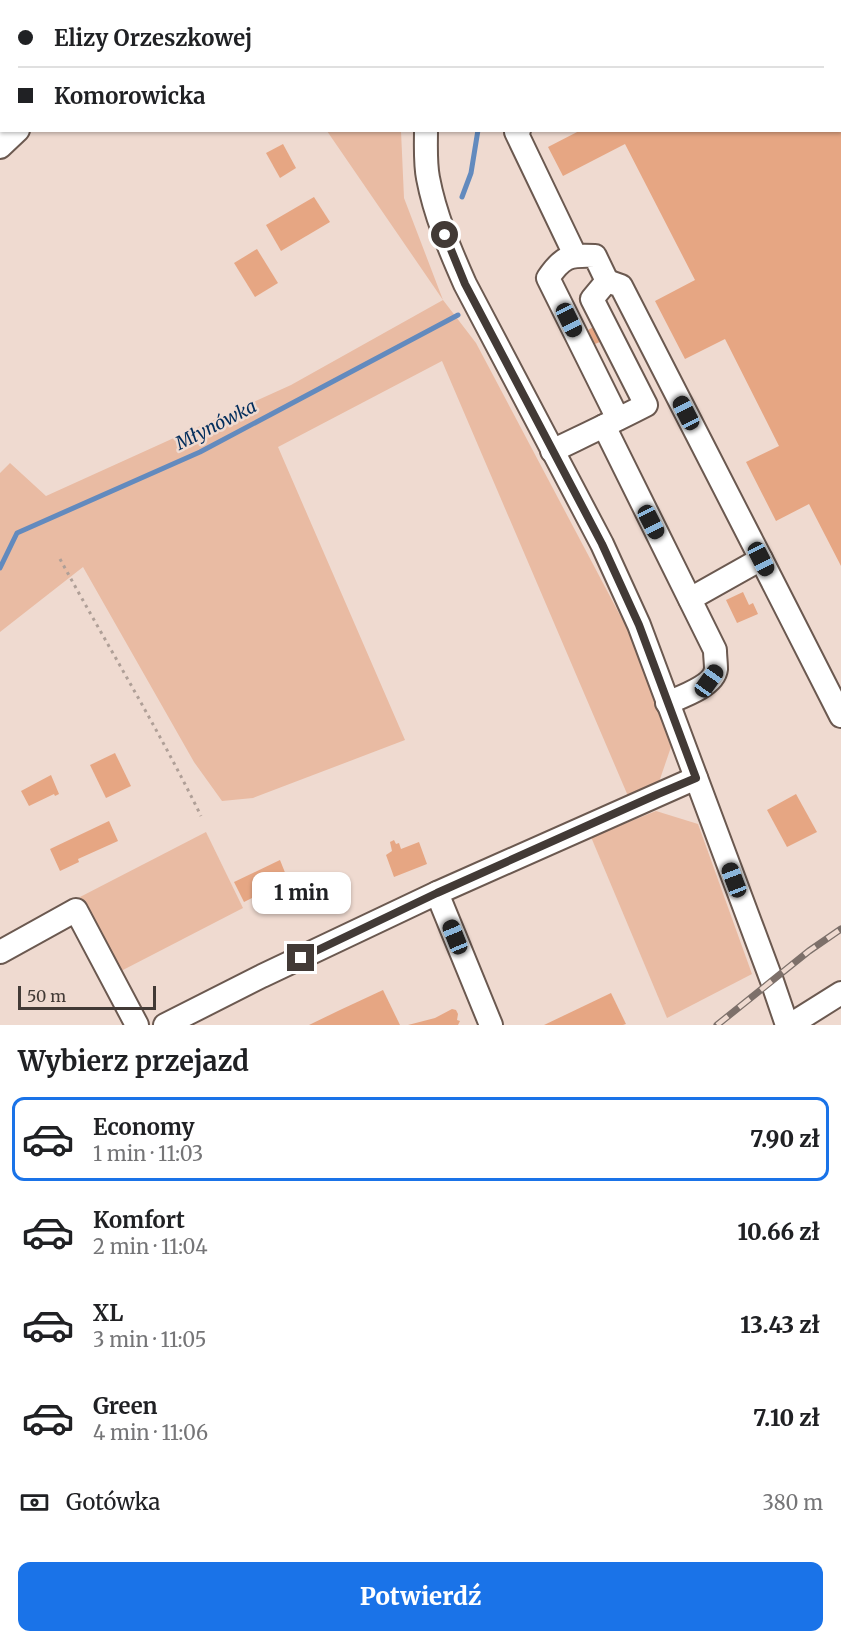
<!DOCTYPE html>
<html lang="pl">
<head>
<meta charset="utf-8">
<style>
	:root { --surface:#fff; --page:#f2f2f2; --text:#202124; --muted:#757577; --line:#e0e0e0; --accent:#1a73e8 }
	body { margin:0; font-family:Merriweather,serif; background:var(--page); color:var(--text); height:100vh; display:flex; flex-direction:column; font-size:22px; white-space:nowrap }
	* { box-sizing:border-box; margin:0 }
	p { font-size:20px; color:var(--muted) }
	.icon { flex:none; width:33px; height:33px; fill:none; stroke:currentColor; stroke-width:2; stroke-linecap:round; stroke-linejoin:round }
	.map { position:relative; height:1025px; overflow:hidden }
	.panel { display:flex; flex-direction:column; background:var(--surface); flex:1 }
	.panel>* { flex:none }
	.top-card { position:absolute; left:0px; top:0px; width:842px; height:132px; box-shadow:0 2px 4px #0004; display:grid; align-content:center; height:132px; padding:0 18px; background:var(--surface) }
	.scale { position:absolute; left:18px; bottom:15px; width:138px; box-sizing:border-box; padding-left:6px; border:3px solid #423a36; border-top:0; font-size:16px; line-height:21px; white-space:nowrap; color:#423a36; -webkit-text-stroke:4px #efdad0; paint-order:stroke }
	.end { position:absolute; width:27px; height:27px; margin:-14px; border:8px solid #423a36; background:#fff; box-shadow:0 0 0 3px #fff }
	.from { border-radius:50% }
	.bubble { position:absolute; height:42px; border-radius:12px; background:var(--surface); box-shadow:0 2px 4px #0004; font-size:20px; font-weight:800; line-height:42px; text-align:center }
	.car { position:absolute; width:18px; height:36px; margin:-18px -9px; border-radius:8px; box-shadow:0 0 4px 2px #0007; background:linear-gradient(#222 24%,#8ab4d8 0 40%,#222 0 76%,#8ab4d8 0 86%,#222 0) }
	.top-card b { display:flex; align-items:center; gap:21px; height:57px; font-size:22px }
	.top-card b+b { border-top:2px solid var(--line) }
	.top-card i { width:15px; height:15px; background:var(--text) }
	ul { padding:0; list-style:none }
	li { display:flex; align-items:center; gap:18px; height:84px; margin:0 12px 9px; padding:0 6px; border:3px solid transparent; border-radius:12px }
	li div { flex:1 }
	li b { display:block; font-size:22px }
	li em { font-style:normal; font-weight:800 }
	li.on { border-color:var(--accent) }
	li>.icon { width:54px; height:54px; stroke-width:1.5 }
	h2 { padding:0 18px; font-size:27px; line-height:72px }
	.pay { display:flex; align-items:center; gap:15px; height:66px; padding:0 18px; font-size:22px }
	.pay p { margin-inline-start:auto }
	.primary-button { display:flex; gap:12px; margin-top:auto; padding:12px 18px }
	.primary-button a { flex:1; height:69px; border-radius:12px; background:var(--accent); color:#fff; font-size:24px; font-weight:800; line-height:69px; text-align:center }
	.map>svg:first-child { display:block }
	.green { fill:#e9bba3 }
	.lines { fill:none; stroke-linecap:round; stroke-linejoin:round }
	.stream { stroke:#628abe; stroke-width:5 }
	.building { fill:#e6a683 }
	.minor-casing { stroke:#6b5950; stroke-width:26 }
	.path { stroke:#af9f97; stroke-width:3; stroke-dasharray:3 4.5; stroke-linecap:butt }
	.minor { stroke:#fff; stroke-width:22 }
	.rail-casing { stroke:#7d706a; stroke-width:7 }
	.rail { stroke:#efdad0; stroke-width:4.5; stroke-dasharray:14; stroke-linecap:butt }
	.route { stroke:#423a36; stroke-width:8 }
	.labels { text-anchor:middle; stroke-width:5; stroke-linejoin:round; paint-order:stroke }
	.water-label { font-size:18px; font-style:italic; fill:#012c5b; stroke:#efdad0 }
</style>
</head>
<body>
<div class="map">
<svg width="841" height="1025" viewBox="0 0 841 1025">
	<rect width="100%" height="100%" fill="#efdad0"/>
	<g class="green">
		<path d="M327,131H401L404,198L443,300L476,343L631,636L671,747L659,782L628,796L442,361L278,447L405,740L253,798L222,801L194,762L83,567L0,632V473L10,463L46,496L291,385L443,300Z"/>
		<path d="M656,811L698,824L752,974L667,1018L591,837Z"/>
		<path d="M206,832L243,908L121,971L80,897Z"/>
	</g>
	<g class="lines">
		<g class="stream">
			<path d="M504,2L505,0"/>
			<path d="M462,197L471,173L478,130"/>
			<path d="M0,568L17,533L200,452L458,315"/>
		</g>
	</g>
	<g class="building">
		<path d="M581,130H841V566L809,504L776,521L746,462L779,446L725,339L685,359L655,301L695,280L625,144L563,176L548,147Z"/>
		<path d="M283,144L296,168L280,178L266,153Z"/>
		<path d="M314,197L330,222L281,251L266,225Z"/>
		<path d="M257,249L278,283L255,297L234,263Z"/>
		<path d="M595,326L602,341L595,344L588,330Z"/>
		<path d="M743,592L749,605L753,603L758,614L737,623L726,600Z"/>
		<path d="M115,753L131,786L106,798L90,765Z"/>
		<path d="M51,775L59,794L55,796L54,794L29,806L21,791Z"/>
		<path d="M796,794L817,832L787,847L767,810Z"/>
		<path d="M109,821L118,841L78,859L79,862L60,871L50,849Z"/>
		<path d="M394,840L396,844L399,843L401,849L419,842L427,864L394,877L386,855L392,851L390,842Z"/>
		<path d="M280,860L288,880L244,902L234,882Z"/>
		<path d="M383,990L400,1025H309L340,1010Z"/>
		<path d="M611,993L626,1024L623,1025H544Z"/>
		<path d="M452,1009L456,1010L458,1014L457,1020L460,1021L458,1025H408L435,1018Z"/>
	</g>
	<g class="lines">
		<g class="minor-casing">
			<g id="minor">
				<path d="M154,2L156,0"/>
				<path d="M460,2V0"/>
				<path d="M426,130C426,146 425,163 428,178C435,215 450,250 465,284L602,544L639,625L772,981L787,1025"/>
				<path d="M519,130L516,132L575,255"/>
				<path d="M0,147L18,130"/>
				<path d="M607,281L621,286L761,559L690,599"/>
				<path d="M604,426L715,650C715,656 716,663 716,669C714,686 681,697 667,703"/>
				<path d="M552,451C583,436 615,421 646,405L592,299L607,281L595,256C569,255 563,256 548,278L618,419"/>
				<path d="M761,559L841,716"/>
				<path d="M437,893L491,1025"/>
				<path d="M0,952L76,910L137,1025"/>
				<path d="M165,1025L262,976L437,893L696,778"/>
				<path d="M790,1025L841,993"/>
			</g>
		</g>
		<path class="path" d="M60,559C107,645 158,728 201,816"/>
		<use href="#minor" class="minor"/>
		<g class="rail-casing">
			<path id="rail" d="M717,1025L809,951L841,929"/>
		</g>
		<use href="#rail" class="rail"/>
	</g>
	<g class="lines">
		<path class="route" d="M301,958L437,893L658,794L696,778L639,625L602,544L465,284L445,235"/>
	</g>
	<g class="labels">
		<g class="water-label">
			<text transform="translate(216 425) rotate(-27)" y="6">Młynówka</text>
		</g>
	</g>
</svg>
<div class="scale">50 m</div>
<i class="end from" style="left:445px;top:235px"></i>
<i class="end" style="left:301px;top:958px"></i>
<div class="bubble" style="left:252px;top:872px;width:99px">1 min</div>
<i class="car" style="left:569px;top:320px;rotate:154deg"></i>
<i class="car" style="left:686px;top:413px;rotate:333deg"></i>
<i class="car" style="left:651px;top:522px;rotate:153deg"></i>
<i class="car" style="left:761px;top:559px;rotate:153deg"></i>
<i class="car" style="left:709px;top:681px;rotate:35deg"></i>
<i class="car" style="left:734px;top:880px;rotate:339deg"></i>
<i class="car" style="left:455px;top:937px;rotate:338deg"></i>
<div class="top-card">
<b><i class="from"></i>Elizy Orzeszkowej</b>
<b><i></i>Komorowicka</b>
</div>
</div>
<section class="panel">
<h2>Wybierz przejazd</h2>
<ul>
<li class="on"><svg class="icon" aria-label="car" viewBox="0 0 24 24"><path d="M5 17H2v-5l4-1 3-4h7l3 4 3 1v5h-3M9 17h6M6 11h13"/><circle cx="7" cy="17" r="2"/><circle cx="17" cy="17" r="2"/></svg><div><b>Economy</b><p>1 min · 11:03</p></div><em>7.90 zł</em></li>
<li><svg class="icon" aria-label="car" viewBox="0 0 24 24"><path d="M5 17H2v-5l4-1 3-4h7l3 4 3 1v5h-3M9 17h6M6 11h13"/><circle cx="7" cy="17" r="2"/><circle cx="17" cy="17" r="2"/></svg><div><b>Komfort</b><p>2 min · 11:04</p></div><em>10.66 zł</em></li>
<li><svg class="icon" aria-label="car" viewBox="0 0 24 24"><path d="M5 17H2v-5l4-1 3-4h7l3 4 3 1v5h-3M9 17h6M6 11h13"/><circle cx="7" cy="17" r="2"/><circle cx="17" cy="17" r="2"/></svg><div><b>XL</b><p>3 min · 11:05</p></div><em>13.43 zł</em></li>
<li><svg class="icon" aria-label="car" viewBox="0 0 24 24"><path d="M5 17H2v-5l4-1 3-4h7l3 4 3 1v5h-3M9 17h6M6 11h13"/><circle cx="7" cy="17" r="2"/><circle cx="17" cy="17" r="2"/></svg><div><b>Green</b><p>4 min · 11:06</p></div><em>7.10 zł</em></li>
</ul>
<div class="pay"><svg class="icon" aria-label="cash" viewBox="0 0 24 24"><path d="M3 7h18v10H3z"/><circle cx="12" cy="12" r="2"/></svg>Gotówka<p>380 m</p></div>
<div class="primary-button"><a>Potwierdź</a></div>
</section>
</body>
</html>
